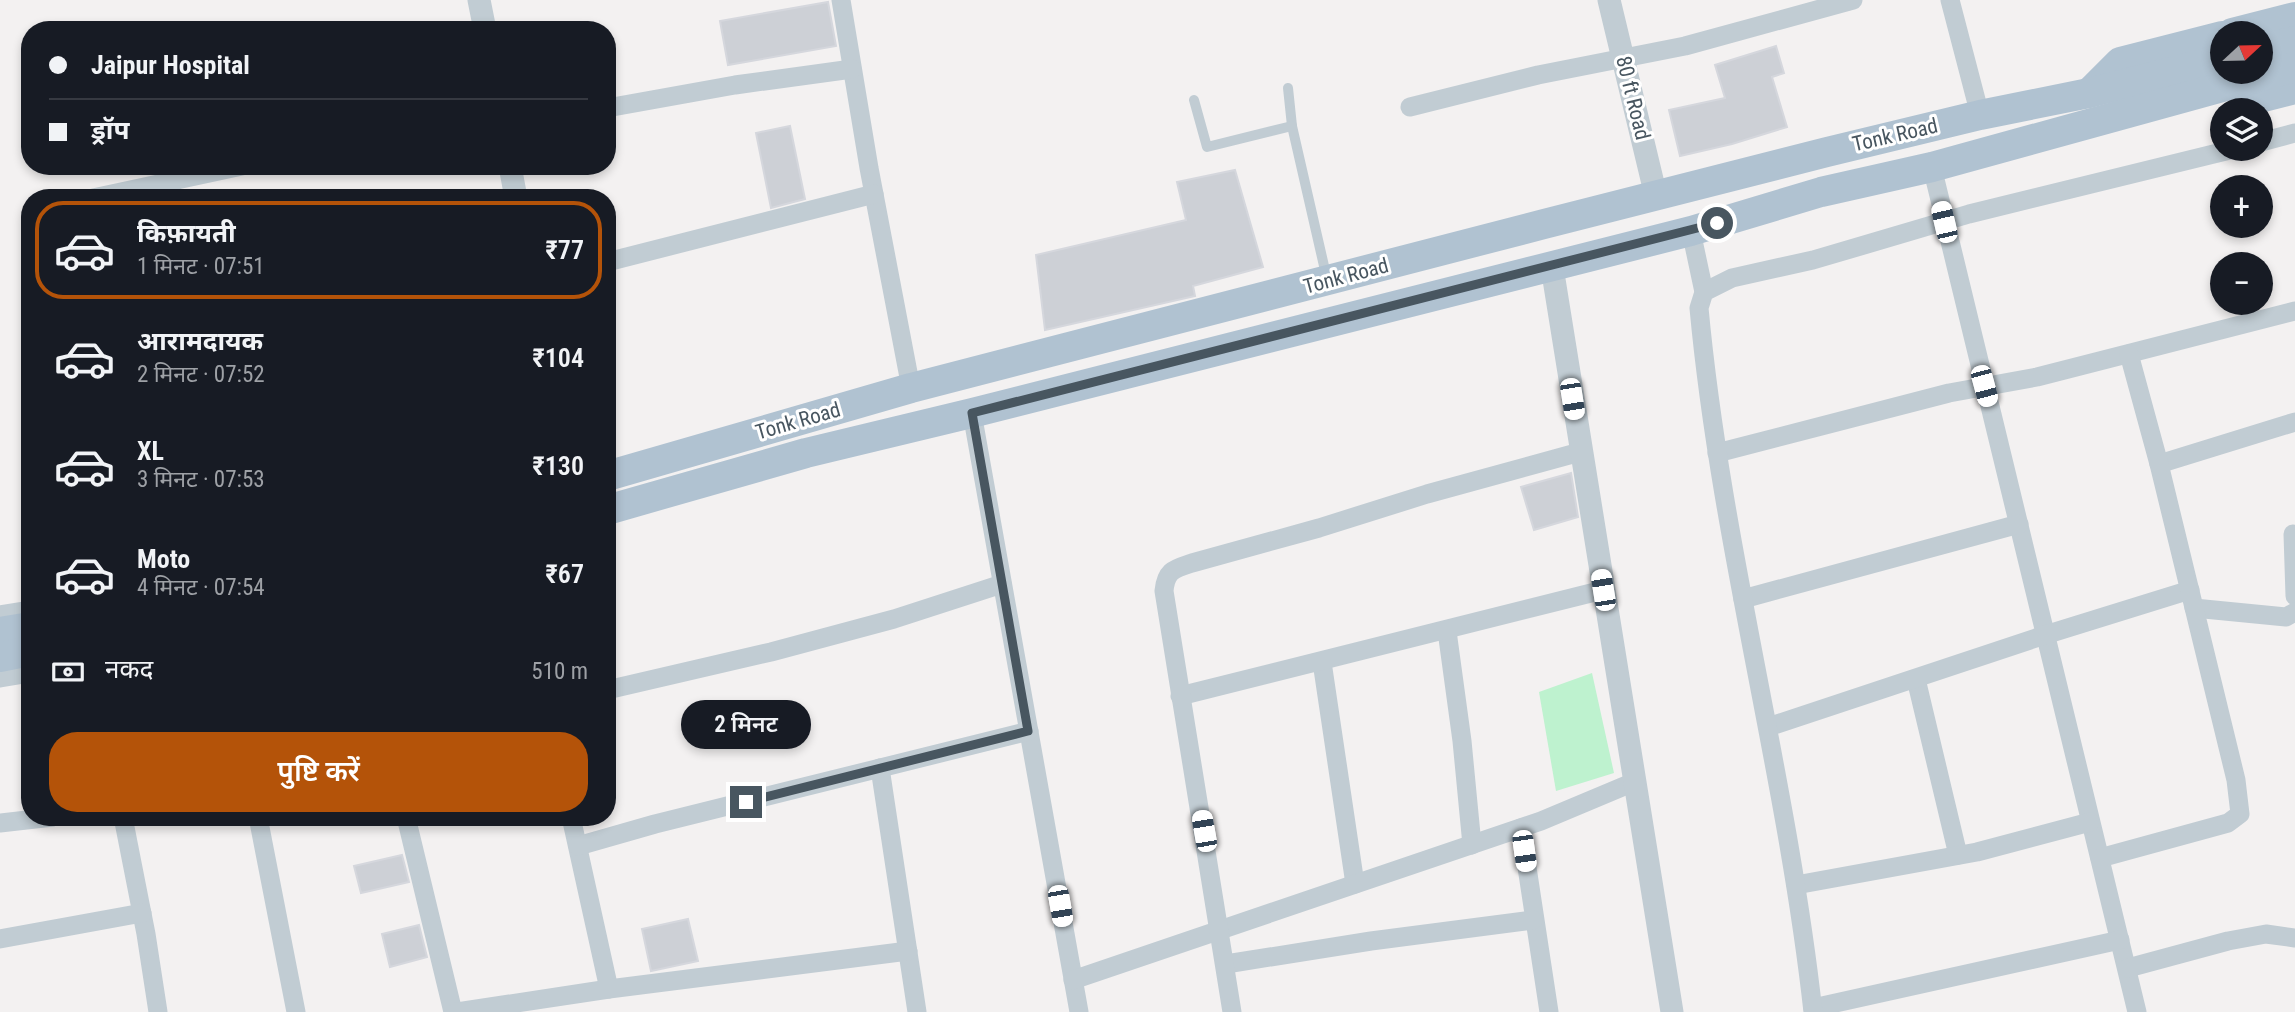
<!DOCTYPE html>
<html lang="hi">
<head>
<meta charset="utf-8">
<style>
	:root { --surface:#171b24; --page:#242831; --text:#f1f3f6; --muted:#9ea1a6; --line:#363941; --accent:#b45309 }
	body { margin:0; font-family:"Roboto Condensed","Noto Sans Devanagari",sans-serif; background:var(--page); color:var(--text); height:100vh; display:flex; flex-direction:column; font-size:26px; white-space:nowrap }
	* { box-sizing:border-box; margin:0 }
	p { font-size:23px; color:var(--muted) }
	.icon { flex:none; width:38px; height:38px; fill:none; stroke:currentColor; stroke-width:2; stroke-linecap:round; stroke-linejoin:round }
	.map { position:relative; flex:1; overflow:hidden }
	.panel { position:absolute; left:21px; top:189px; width:595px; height:637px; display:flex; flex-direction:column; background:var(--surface); border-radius:28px; box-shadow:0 4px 10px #0003 }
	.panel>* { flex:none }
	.banner { position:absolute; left:21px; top:21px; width:595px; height:154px; border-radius:28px; box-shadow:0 4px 10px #0003; display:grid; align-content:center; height:154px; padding:0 28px; background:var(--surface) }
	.needle { width:46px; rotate:68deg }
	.tools { position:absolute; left:2210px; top:21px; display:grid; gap:14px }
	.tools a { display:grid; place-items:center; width:63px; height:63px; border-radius:50%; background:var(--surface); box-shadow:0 4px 10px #0003; font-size:35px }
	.end { position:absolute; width:32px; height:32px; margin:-16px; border:9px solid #485660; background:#fff; box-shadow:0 0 0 4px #fff }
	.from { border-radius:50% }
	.bubble { position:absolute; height:49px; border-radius:24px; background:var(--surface); box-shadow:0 4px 10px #0003; font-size:23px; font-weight:600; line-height:49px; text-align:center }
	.car { position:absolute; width:21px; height:42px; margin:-21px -10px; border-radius:9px; box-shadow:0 0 5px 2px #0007; background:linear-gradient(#fff 24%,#345 0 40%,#fff 0 76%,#345 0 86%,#fff 0) }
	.banner b { display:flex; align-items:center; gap:24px; height:66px; font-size:26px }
	.banner b+b { border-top:2px solid var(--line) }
	.banner i { width:18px; height:18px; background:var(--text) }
	ul { padding:12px 0 0; list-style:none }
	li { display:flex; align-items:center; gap:21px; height:98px; margin:0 14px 10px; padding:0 14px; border:4px solid transparent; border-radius:28px }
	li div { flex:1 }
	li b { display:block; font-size:26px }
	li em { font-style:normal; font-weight:600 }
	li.selected { border-color:var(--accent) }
	li>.icon { width:63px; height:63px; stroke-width:1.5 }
	.pay { display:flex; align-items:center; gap:18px; height:77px; padding:0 28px; font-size:26px }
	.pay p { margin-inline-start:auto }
	.primary-button { display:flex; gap:14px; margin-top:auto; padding:14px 28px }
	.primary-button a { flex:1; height:80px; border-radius:28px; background:var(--accent); color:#fff; font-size:28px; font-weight:600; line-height:80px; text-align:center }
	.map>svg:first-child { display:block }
	.green { fill:#bef2cf }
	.building { fill:#cdd0d6; stroke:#d5d7dd; stroke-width:2 }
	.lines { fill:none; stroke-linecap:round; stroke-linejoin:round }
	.service { stroke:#c1ccd3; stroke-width:10 }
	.minor { stroke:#c1ccd3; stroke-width:19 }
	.tertiary { stroke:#c1ccd3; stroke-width:23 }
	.primary { stroke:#b0c2d1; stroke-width:30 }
	.route { stroke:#485660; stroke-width:9 }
	.labels { text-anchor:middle; stroke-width:6; stroke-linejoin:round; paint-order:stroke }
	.street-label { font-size:21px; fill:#485660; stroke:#fff }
</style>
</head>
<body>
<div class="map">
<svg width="2295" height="1012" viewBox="0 0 2295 1012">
	<rect width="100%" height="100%" fill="#f3f1f1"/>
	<path class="green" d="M1592,673L1614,773L1556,791L1539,692Z"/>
	<g class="building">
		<path d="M828,2L836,46L728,65L720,21Z"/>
		<path d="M1776,46L1784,73L1772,77L1787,127L1732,144L1680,156L1669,110L1725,98L1715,65Z"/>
		<path d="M790,126L805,199L771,208L756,133Z"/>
		<path d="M1235,170L1263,267L1193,286L1195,296L1045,330L1036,255L1186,220L1177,182Z"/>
		<path d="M1571,473L1578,517L1534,530L1521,487Z"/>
		<path d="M402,855L409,882L361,893L354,866Z"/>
		<path d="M688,919L698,961L651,971L642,929Z"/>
		<path d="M419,925L427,957L390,967L382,934Z"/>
	</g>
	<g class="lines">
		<g class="service">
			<path d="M1288,88L1292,126"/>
			<path d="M1194,100L1207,147L1292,126L1327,279"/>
		</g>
		<g class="minor">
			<path d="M841,0L869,168L911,388"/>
			<path d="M1950,0L1980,115"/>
			<path d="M1410,107L1538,75L1685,46L1853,0"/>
			<path d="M607,108L735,85L852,69"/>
			<path d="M2261,142L2295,133"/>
			<path d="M168,166L173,198"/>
			<path d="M1932,167L2137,1012"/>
			<path d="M93,198L242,166"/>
			<path d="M1691,231L1704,292"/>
			<path d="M607,262L874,194"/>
			<path d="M972,413L1079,1012"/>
			<path d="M1717,453L1949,393L2037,377L2295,311"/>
			<path d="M2159,464L2295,422"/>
			<path d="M2293,534L2295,596"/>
			<path d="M1743,599L2019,524"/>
			<path d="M2194,608L2286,617L2295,612"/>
			<path d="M1447,631L1462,741L1472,845"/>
			<path d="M1322,662L1355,884"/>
			<path d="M1916,679L1958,855"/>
			<path d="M607,690L771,652L894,619L1002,584"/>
			<path d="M1180,696L1603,590"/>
			<path d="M1768,727L2045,635L2190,590"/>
			<path d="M880,768L917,1012"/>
			<path d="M123,817L146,934L158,1012"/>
			<path d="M258,817L296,1012"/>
			<path d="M406,817L453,1012"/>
			<path d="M571,817L609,989"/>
			<path d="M0,823L53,817"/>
			<path d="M1521,828L1549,1012"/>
			<path d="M578,846L655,824L1029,731"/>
			<path d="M2100,858L2228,823L2240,814L2236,780L2159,464L2129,354"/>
			<path d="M1796,885L1977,852L2090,822"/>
			<path d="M0,939L142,913"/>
			<path d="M1226,964L1371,941L1533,920"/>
			<path d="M2128,968L2228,941L2266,934L2295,938"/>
			<path d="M1073,980L1541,821L1634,782"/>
			<path d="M1813,1008L2120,940"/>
			<path d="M457,1012L609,989L908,951"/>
			<path d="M1232,1012L1164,591C1166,570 1174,569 1192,563L1319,528L1427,494L1580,452"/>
			<path d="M1813,1012C1787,776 1721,545 1699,308L1704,292L1732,278L1813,260L1969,214L2234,149"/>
		</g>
		<g class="tertiary">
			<path d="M479,0L485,30"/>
			<path d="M1609,0L1656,196"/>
			<path d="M510,166L516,198"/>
			<path d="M1552,267L1672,1012"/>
			<path d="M0,617L30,612"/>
			<path d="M0,676L30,671"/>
		</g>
		<g class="primary">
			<path d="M2232,33L2295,17"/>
			<path d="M2261,49L2295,41"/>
			<path d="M2089,93L2120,62L2222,36"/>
			<path d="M2248,101L2295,89"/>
			<path d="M607,476L911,388L1544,224L1827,152L1980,115L2089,93L2222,59"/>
			<path d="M607,510L806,453L972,413L1691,231L1821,192L1932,167L2295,67"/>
			<path d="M0,632L30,627"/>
			<path d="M0,657L30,651"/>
		</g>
	</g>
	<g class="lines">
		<path class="route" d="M746,802L1028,731L972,413L1717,223"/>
	</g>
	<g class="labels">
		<g class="street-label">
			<text transform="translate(1633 98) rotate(76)" y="7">80 ft Road</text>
			<text transform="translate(1895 135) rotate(-13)" y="7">Tonk Road</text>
			<text transform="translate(1346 276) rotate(-15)" y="7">Tonk Road</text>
			<text transform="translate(798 421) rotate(-16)" y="7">Tonk Road</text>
		</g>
	</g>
</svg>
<div class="tools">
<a><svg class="needle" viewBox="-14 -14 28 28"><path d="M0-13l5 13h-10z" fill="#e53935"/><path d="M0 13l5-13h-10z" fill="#9ea1a6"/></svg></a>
<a><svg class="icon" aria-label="layers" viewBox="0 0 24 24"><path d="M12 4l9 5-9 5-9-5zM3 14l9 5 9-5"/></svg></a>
<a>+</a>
<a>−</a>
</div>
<i class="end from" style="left:1717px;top:223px"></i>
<i class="end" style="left:746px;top:802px"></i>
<div class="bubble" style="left:681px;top:700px;width:130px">2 मिनट</div>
<i class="car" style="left:1944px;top:222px;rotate:347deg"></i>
<i class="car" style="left:1984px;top:386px;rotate:165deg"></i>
<i class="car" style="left:1572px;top:399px;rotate:171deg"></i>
<i class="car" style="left:1603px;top:590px;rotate:351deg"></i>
<i class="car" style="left:1204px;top:831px;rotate:350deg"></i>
<i class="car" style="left:1524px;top:851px;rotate:172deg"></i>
<i class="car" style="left:1060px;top:906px;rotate:170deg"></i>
<div class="banner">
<b><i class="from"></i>Jaipur Hospital</b>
<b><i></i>ड्रॉप</b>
</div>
<section class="panel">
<ul>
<li class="selected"><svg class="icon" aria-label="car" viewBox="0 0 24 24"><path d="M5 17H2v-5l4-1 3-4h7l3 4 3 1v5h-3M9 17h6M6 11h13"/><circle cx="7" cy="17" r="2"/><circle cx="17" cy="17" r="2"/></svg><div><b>किफ़ायती</b><p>1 मिनट · 07:51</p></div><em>₹77</em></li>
<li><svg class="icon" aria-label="car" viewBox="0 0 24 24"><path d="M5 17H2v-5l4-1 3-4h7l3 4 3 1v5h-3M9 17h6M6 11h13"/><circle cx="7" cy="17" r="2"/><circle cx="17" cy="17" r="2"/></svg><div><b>आरामदायक</b><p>2 मिनट · 07:52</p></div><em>₹104</em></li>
<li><svg class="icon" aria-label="car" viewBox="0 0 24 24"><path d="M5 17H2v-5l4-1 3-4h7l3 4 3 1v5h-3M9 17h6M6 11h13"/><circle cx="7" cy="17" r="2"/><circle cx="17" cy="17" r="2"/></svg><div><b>XL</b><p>3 मिनट · 07:53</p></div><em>₹130</em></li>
<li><svg class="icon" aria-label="car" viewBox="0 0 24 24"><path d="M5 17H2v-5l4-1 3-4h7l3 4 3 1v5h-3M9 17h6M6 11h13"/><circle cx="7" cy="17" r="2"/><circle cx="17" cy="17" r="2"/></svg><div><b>Moto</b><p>4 मिनट · 07:54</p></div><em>₹67</em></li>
</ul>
<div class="pay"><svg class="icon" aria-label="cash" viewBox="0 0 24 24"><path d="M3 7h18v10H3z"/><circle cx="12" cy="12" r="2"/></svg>नकद<p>510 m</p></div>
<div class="primary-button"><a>पुष्टि करें</a></div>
</section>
</div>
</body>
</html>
